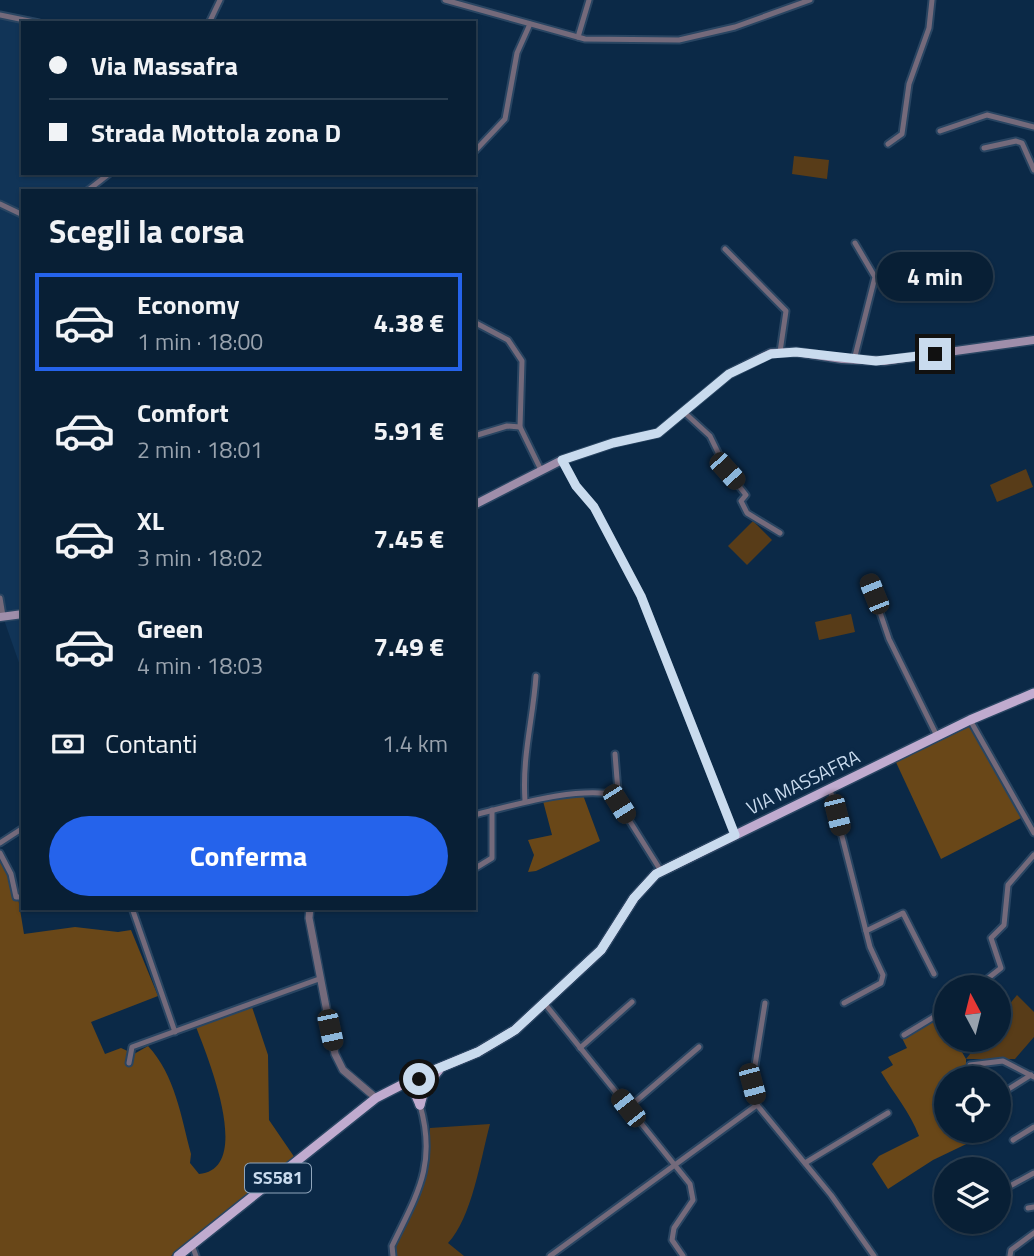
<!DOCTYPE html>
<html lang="it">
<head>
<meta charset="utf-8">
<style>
	:root { --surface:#081f35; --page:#11273d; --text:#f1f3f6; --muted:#98a2ad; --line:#293d50; --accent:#2563eb }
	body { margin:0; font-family:"Titillium Web",sans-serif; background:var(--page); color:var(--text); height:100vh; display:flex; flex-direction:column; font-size:26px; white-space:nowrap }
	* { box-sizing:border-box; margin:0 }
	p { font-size:23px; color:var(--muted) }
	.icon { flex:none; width:38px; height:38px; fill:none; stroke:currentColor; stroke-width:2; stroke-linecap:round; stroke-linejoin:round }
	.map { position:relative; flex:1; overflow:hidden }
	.side { position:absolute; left:21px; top:189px; width:455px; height:721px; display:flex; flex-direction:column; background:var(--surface); border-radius:0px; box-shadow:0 2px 5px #0004,0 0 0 2px var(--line) }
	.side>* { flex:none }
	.hud { position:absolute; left:21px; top:21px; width:455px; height:154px; border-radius:0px; box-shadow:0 2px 5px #0004,0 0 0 2px var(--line); display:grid; align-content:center; height:154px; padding:0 28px; background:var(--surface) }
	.needle { width:46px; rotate:353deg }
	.buttons { position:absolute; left:934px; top:975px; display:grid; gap:14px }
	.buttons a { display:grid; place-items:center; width:77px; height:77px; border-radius:50%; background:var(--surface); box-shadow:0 2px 5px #0004,0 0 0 2px var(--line); font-size:35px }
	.end { position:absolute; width:32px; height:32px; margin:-16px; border:9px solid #c9dbee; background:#111; box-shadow:0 0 0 4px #111 }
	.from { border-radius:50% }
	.bubble { position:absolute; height:49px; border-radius:24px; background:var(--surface); box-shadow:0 2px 5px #0004,0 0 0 2px var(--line); font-size:23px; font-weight:700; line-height:49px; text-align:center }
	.car { position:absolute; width:21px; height:42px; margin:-21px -10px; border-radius:9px; box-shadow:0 0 5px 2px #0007; background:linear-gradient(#222 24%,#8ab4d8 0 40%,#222 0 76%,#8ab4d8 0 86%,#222 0) }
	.hud b { display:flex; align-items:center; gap:24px; height:66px; font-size:26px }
	.hud b+b { border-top:2px solid var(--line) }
	.hud i { width:18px; height:18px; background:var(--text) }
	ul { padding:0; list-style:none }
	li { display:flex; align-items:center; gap:21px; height:98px; margin:0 14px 10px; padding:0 14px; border:4px solid transparent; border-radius:0px }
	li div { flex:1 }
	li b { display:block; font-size:26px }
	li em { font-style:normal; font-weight:700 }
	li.active { border-color:var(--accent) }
	li>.icon { width:63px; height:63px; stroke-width:1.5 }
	h2 { padding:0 28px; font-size:32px; line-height:84px }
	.pay { display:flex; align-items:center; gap:18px; height:77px; padding:0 28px; font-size:26px }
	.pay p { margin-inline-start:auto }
	.action { display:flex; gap:14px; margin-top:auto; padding:14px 28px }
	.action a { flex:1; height:80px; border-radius:42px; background:var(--accent); color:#fff; font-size:28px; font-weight:700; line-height:80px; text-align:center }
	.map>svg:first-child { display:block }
	.built { fill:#113457 }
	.green { fill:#583c18 }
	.forest { fill:#694718 }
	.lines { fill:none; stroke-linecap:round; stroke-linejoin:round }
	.minor-casing { stroke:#294562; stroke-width:9 }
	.tertiary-casing { stroke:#294562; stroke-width:10 }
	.secondary-casing { stroke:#294562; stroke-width:11 }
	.primary-casing { stroke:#294562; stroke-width:12 }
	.minor { stroke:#746a7b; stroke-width:5 }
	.tertiary { stroke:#746a7b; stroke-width:7 }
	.secondary { stroke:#9f8eaa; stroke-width:8 }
	.primary { stroke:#c0abcf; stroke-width:9 }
	.route { stroke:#c9dbee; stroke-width:9 }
	.labels { text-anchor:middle; stroke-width:7; stroke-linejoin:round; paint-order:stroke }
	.shield { fill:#0b2947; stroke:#90a6bc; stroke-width:2 }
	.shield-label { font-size:18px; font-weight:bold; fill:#c9dbee }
	.street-label { font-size:19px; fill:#c9dbee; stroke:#0b2947 }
</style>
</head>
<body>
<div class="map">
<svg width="1034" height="1256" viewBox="0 0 1034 1256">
	<rect width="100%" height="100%" fill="#0b2947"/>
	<path class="built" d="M0,15L39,23H23V173H110L87,191H23V674L3,617L0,616Z"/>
	<g class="green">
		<path d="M794,156L829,160L827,179L792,174Z"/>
		<path d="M1026,469L1033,487L997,502L990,485Z"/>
		<path d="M753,521L772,540L747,565L728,546Z"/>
		<path d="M851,614L855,632L819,640L815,622Z"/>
		<path d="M1017,995L1034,1012V1037L1015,1059H966L981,1040H999V1017Z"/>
		<path d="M490,1124C481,1157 472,1218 448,1243L464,1256H395L397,1233L425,1171L430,1128Z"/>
	</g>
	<g class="forest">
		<path d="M970,723L1021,818L941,859L894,758Z"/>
		<path d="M583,795L600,841L536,871L528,872L534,855L528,840L552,835L543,801Z"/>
		<path d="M0,852L15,879L24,934L75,927L118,932L131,930L158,996L91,1022L105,1054L121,1048L134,1054L148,1046C175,1075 181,1116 191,1154L190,1163L199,1174C254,1169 208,1058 196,1027L252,1007L268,1055L269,1120L295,1158L171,1256H0Z"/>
		<path d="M940,1014L947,1025V1040H955L966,1059V1069L947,1078V1130L977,1131L981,1137L933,1160L888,1189L872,1164L879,1156L919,1136C910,1112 894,1094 881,1072L893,1065L888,1057L907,1048L901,1036Z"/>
	</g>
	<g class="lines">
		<g class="minor-casing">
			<g id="minor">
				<path d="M445,0L585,39L679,40L735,27L810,0"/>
				<path d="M0,15L39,23"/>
				<path d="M209,23L220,0"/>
				<path d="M578,37L589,0"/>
				<path d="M940,131L987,115L1034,127"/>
				<path d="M888,144L902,134L909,84L929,28L932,0"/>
				<path d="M984,148L1016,141L1022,143L1034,170"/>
				<path d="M474,152L505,119L517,53L530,24"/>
				<path d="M87,191L110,173"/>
				<path d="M0,204L23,215"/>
				<path d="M725,249L786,311L780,352"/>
				<path d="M474,322L508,340L522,361L520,427L541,470"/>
				<path d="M854,360L875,277L855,243"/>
				<path d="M685,413L710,436L727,471L746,495L741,501L747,513L780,533"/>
				<path d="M474,436L507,426L520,427"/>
				<path d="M562,460L576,486L594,507L641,596L735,835"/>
				<path d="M869,580L889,639L937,736"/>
				<path d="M0,598L3,616"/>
				<path d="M970,720L1034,833"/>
				<path d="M615,754L619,804L661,871"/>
				<path d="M830,789L870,947L883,975L881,983L844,1003"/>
				<path d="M525,801C522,755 533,720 536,676"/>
				<path d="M474,815C515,805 576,786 617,795"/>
				<path d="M0,843L23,828"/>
				<path d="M0,853L11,874L16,897H23"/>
				<path d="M474,869L492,858V810"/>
				<path d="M132,908L175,1032"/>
				<path d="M866,931L903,913L934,974"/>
				<path d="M977,987L1001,968L991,938L1004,925L1008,885L1034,855"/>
				<path d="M765,1003L752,1084L757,1105L831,1195L874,1256"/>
				<path d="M545,1004L690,1184L693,1200L674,1228L672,1240L683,1256"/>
				<path d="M904,1035L947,1009"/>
				<path d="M580,1048L632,1002"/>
				<path d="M129,1063L132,1047L319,979"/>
				<path d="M970,1065L1003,1061L1034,1077"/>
				<path d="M999,1095L1031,1075"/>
				<path d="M628,1108L699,1047"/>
				<path d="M1013,1140L1034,1127"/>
				<path d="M805,1163L888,1113"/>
				<path d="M999,1192L1034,1173"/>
				<path d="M1028,1208L1034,1207"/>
				<path d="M192,1245L196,1256"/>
				<path d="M393,1256L392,1246C417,1194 437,1165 420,1105"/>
				<path d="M550,1256L757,1105"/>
				<path d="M1010,1256L1011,1250L1034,1233"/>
			</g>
		</g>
		<g class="tertiary-casing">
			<path id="tertiary" d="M310,908L309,918L335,1054L343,1070L376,1098"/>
		</g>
		<g class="secondary-casing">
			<g id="secondary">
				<path d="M474,505L562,460L613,443L658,433L729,374L771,353L796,352L842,359L884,361L1034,340"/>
				<path d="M0,617L23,614"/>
			</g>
		</g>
		<g class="primary-casing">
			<g id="primary">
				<path d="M415,1078L414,1091L420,1105"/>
				<path d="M420,1105L425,1087L439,1070"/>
				<path d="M178,1256L376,1098L415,1078L478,1052L515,1030L601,950L634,898L656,874L970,720L1034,693"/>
			</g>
		</g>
		<use href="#minor" class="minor"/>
		<use href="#tertiary" class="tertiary"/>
		<use href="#secondary" class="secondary"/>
		<use href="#primary" class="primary"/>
	</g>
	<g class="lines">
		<path class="route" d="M419,1079L415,1078L478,1052L515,1030L601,950L634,898L656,874L735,835L641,596L594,507L576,486L562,460L613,443L658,433L729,374L771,354L796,352L876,361L935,354"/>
	</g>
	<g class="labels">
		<rect class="shield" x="245" y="1163.5" width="66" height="29" rx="5"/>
		<g class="shield-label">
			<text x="278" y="1184">SS581</text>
		</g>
		<g class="street-label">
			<text transform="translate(803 782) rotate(-26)" y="7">VIA MASSAFRA</text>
		</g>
	</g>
</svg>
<div class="buttons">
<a><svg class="needle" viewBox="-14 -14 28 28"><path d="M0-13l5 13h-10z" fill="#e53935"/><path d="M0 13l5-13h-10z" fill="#98a2ad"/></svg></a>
<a><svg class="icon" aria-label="locate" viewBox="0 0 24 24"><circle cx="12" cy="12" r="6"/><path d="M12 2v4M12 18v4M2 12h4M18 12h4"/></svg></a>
<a><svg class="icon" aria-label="layers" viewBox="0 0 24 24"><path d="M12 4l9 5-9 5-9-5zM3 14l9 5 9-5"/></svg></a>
</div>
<i class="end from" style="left:419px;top:1079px"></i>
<i class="end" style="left:935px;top:354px"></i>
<div class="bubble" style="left:877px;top:252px;width:116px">4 min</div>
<i class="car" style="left:727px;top:471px;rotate:138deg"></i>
<i class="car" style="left:874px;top:594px;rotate:338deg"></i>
<i class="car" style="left:619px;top:804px;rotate:148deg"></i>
<i class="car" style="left:837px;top:815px;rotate:166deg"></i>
<i class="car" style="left:330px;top:1030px;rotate:168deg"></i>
<i class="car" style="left:752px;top:1084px;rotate:165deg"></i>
<i class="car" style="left:628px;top:1108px;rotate:322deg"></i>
<div class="hud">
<b><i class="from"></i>Via Massafra</b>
<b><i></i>Strada Mottola zona D</b>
</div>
<section class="side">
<h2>Scegli la corsa</h2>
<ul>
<li class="active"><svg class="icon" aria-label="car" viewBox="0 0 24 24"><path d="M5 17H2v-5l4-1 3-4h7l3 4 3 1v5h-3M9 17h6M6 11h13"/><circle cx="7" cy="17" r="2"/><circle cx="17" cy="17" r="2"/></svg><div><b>Economy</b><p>1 min · 18:00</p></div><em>4.38 €</em></li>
<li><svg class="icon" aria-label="car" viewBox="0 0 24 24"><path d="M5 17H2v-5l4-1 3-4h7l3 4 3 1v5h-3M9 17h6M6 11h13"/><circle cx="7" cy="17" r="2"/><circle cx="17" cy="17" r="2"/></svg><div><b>Comfort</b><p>2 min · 18:01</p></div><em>5.91 €</em></li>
<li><svg class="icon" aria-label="car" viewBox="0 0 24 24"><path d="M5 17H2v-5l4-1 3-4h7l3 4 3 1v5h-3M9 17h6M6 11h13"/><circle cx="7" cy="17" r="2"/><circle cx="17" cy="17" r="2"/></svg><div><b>XL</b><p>3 min · 18:02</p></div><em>7.45 €</em></li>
<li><svg class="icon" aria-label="car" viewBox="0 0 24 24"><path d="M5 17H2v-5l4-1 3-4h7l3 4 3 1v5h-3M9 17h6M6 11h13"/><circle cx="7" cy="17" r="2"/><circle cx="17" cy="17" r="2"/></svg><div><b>Green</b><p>4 min · 18:03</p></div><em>7.49 €</em></li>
</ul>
<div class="pay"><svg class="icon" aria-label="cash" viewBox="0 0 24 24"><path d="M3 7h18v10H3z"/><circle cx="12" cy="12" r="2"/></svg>Contanti<p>1.4 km</p></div>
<div class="action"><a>Conferma</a></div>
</section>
</div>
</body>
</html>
